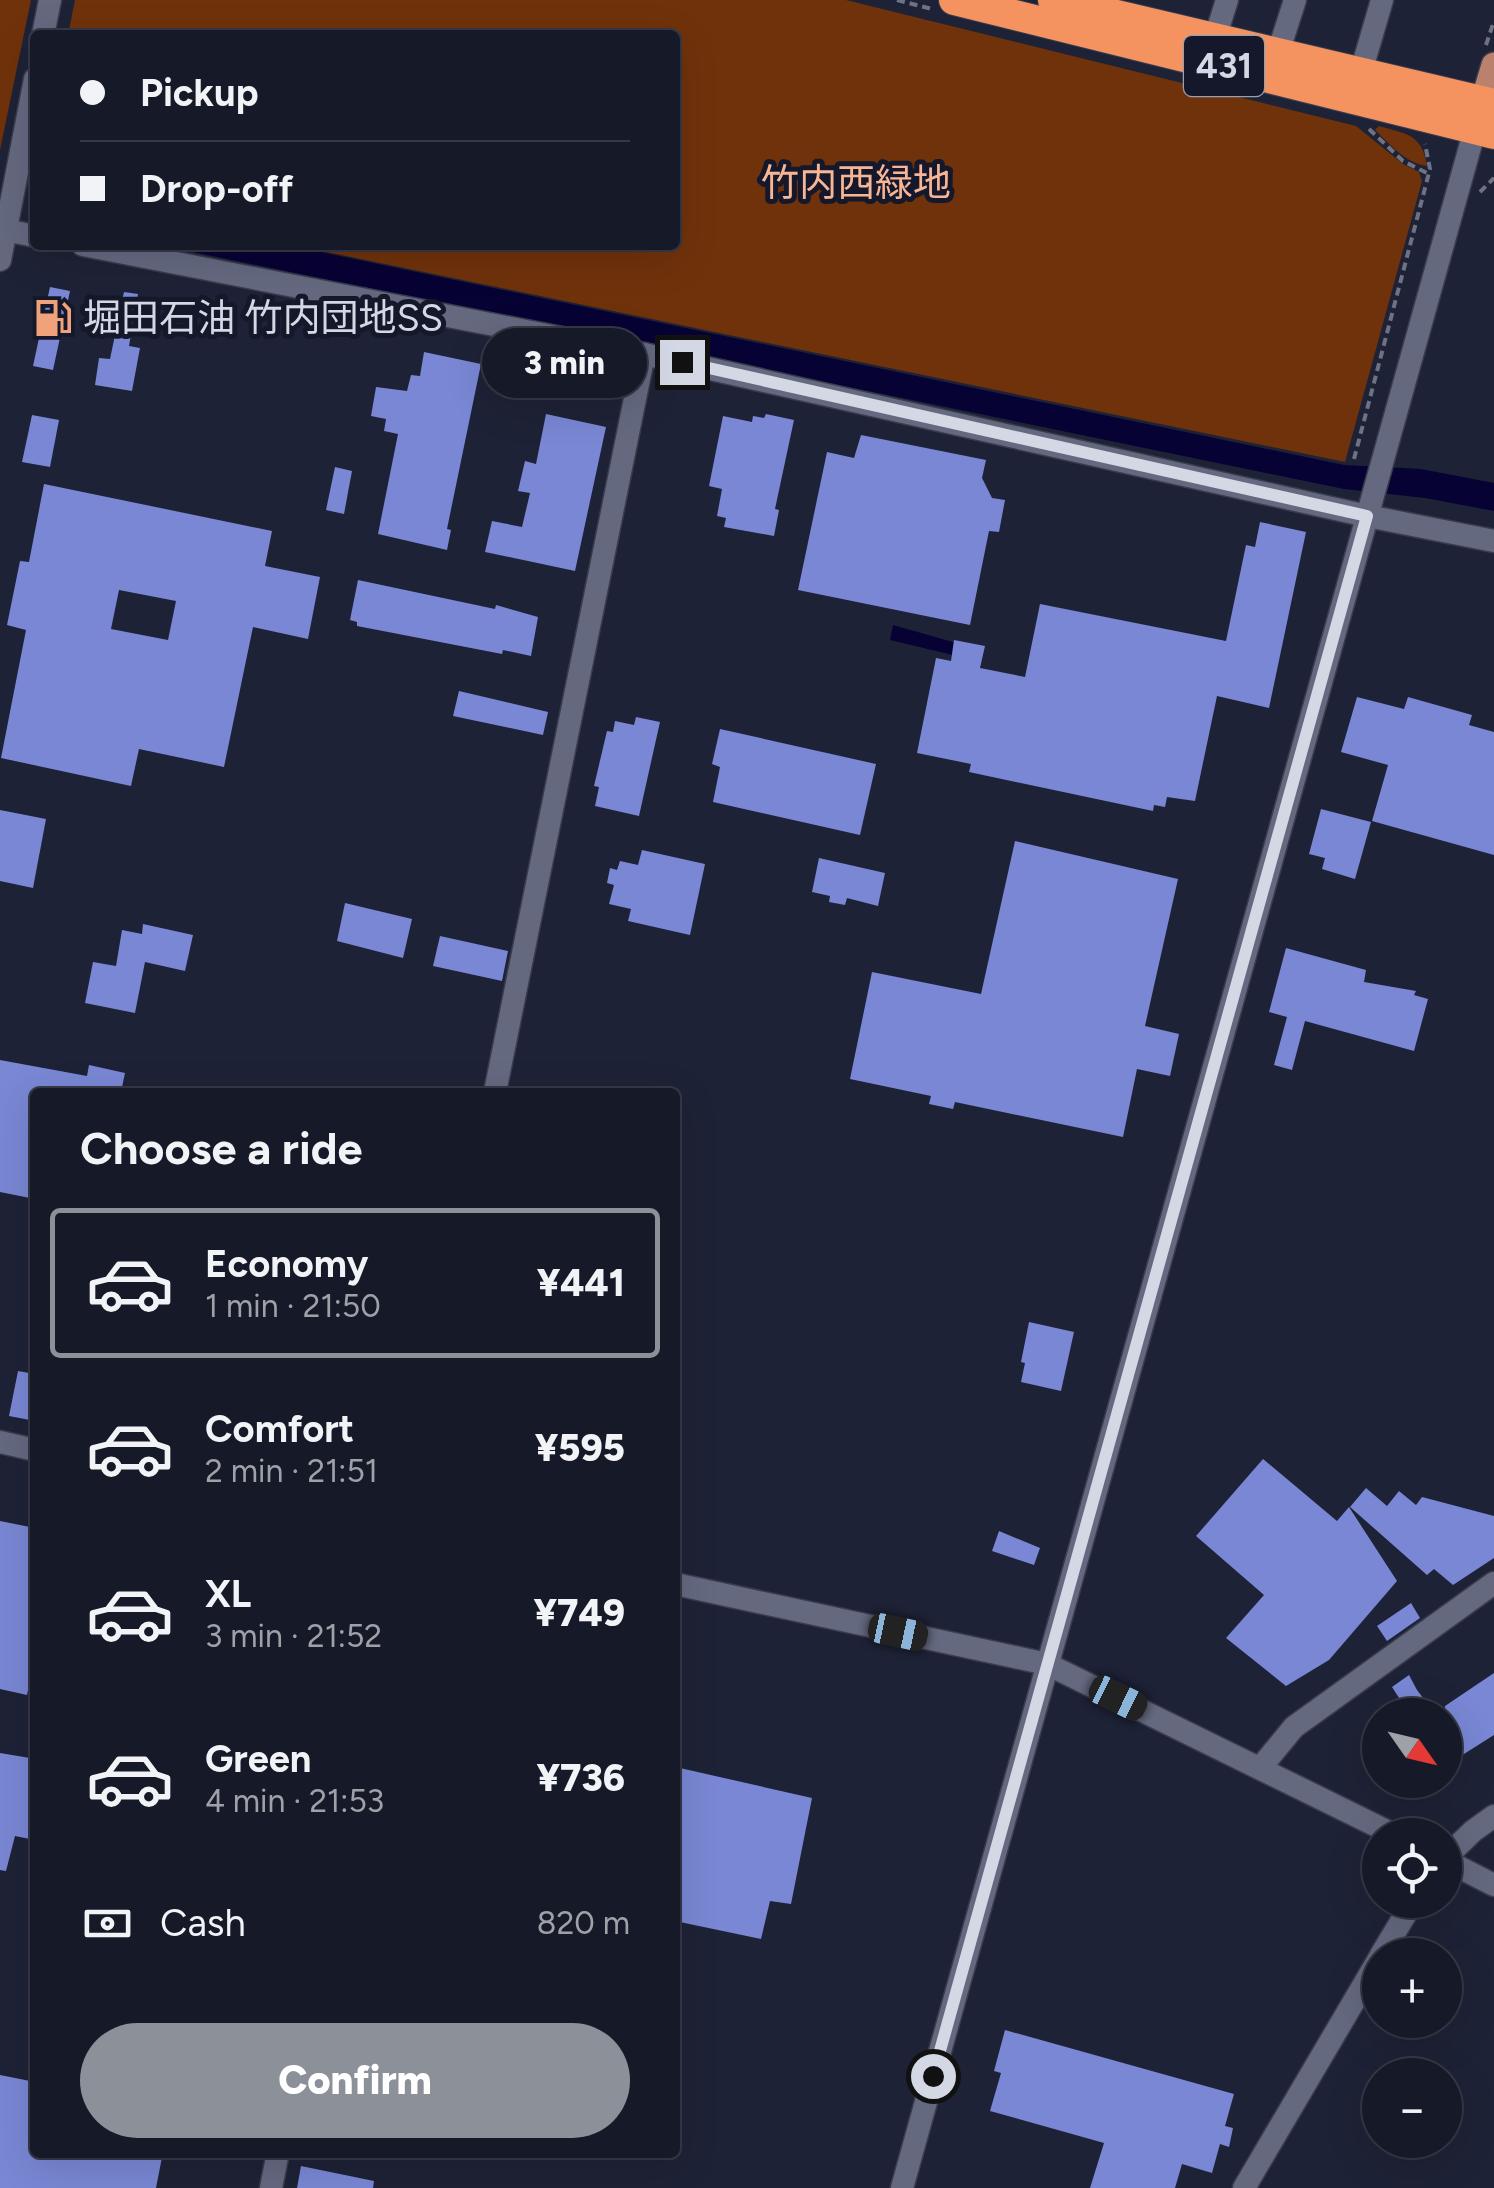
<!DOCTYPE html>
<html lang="en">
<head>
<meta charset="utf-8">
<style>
	:root { --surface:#161a28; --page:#1f2330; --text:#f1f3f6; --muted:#9ea1a8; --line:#353845; --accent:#8c9099 }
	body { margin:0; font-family:Figtree,"Noto Sans JP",sans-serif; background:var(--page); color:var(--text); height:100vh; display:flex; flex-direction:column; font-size:38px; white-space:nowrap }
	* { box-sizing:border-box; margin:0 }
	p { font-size:32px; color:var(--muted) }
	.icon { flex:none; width:55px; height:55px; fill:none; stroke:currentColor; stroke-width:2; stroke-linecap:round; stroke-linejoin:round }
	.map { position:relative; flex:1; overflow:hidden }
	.panel { position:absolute; left:30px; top:1088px; width:650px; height:1070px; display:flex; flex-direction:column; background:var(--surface); border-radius:10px; box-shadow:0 10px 40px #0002,0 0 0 2px var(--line) }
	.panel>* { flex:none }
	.banner { position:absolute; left:30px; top:30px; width:650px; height:220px; border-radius:10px; box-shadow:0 10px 40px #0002,0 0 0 2px var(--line); display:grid; align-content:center; height:220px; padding:0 50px; background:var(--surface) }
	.needle { width:65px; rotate:124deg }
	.fabs { position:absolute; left:1362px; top:1698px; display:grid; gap:20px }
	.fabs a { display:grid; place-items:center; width:100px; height:100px; border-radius:50%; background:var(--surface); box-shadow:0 10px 40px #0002,0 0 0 2px var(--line); font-size:50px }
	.end { position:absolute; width:45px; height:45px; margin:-22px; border:12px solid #d4d7e4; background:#111; box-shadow:0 0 0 5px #111 }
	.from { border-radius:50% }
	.bubble { position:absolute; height:70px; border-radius:35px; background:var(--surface); box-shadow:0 10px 40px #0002,0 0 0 2px var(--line); font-size:32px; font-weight:800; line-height:70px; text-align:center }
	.car { position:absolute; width:30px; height:60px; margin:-30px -15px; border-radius:12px; box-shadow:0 0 8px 2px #0007; background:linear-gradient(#222 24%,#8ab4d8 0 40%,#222 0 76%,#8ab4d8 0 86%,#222 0) }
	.banner b { display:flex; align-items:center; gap:35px; height:95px; font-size:38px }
	.banner b+b { border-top:2px solid var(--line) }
	.banner i { width:25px; height:25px; background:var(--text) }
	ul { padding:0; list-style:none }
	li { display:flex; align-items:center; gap:30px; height:150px; margin:0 20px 15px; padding:0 30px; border:5px solid transparent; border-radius:10px }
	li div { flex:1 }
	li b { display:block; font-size:38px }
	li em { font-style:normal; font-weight:800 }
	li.on { border-color:var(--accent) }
	li>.icon { width:90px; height:90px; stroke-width:1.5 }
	h2 { padding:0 50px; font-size:45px; line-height:120px }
	.pay { display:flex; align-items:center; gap:25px; height:110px; padding:0 50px; font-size:38px }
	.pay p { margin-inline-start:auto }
	.primary-button { display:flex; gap:20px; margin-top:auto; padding:20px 50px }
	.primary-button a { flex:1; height:115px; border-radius:60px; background:var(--accent); color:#fff; font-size:40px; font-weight:800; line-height:115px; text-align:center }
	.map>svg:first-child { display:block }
	.green { fill:#70320b }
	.water { fill:#070234 }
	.building { fill:#7987d4; fill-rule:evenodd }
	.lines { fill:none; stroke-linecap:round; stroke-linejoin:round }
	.minor-casing { stroke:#393c4d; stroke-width:25 }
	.major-casing { stroke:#393c4d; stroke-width:28 }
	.highway-casing { stroke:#393c4d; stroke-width:32 }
	.path { stroke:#6e7283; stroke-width:4; stroke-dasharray:8 5; stroke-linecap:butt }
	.minor { stroke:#646980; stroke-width:22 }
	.major { stroke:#ba826c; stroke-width:25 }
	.highway { stroke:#f4935f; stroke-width:30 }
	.route { stroke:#d4d7e4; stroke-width:12 }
	.labels { text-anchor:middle; stroke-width:10; stroke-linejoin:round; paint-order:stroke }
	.shield { fill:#15182b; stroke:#9b9eac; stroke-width:2.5 }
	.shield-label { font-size:35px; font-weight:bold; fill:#d4d7e4 }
	.park-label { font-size:38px; fill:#f6b594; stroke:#15182b }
	.poi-label { font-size:38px; fill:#d4d7e4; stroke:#15182b; text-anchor:start }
</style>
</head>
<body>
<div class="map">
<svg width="1494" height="2188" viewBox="0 0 1494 2188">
	<rect width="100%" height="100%" fill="#1e2236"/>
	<g class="green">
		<path d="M0,0H31L0,150Z"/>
		<path d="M75,0H846L1356,126L1403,164L1419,172L1422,181L1345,462L293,245H675V35H68Z"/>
		<path d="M1379,126C1407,134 1422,134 1427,166C1405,163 1391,145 1375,130Z"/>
	</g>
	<g class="water">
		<path d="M159,245H287L1344,465L1421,469L1494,483V511L1425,498L1344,489Z"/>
		<path d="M893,625L960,644L957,656L890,640Z"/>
	</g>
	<g class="building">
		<path d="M50,287L70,291L53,370L33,366Z"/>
		<path d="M124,292L138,294L129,346L140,348L132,391L95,385L99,358L110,359Z"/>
		<path d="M424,352L481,364L447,529L451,530L447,550L378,534L398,434L384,431L386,419L371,416L376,387L407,391L411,375L420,376Z"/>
		<path d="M546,414L606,427L575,571L485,552L492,521L522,527L530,493L518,491L525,461L536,464Z"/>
		<path d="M766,414L794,420L775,509L779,510L774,536L724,527L726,518L717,516L722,489L709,486L723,416L752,422L753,416L764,418Z"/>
		<path d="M32,415L59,420L50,467L22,462Z"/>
		<path d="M861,435L986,460L982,478L992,498L1005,500L999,532L989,531L970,625L798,590L827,452L854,458Z"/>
		<path d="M335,467L352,471L344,514L326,510Z"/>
		<path d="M44,484L272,531L265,566L320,577L308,639L253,627L224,767L139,749L131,786L1,758L26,630L7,625L20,561L29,562ZM119,590L176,601L168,640L111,629Z"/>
		<path d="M1260,522L1306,532L1269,708L1217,696L1195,801L1167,797L1165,807L1154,805L1153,811L969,772L971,764L917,753L936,658L951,661L954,640L985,646L980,668L1025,677L1040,604L1226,641L1246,545L1255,547Z"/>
		<path d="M358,580L495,609L496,605L538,617L531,656L503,650L502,654L357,626V622L350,620Z"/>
		<path d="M459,691L548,712L543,735L453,716Z"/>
		<path d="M1357,697L1404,709L1408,697L1472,715L1469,725L1494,732V855L1372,821L1388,765L1341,752Z"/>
		<path d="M636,717L660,722L639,816L595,806L599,787L594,786L607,731L613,732L615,721L634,725Z"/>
		<path d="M720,729L876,764L860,835L713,802L720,767L712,764Z"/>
		<path d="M1321,809L1371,822L1355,879L1322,869L1325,858L1309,854Z"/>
		<path d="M0,810L46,819L33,888L0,881Z"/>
		<path d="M1015,841L1178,879L1145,1026L1179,1034L1170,1076L1137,1069L1123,1137L955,1102L953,1109L929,1104L931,1096L850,1079L872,972L981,994Z"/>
		<path d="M642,850L705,864L690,935L628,921L631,909L609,904L614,885L607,883L610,868L617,870L620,861L638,865Z"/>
		<path d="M819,858L885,873L878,906L847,898L845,905L829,902L830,896L812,892Z"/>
		<path d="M345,903L412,919L403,958L337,941Z"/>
		<path d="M143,924L193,935L185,971L145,962L135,1013L85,1003L93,962L116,966L122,930L142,934Z"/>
		<path d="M440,936L508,951L502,981L433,966Z"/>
		<path d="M1286,948L1366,970L1364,982L1416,991L1414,995L1428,999L1414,1051L1305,1021L1292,1070L1274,1065L1287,1017L1269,1012Z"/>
		<path d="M0,1060L87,1076L89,1065L125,1073L121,1092H35V1199L0,1192Z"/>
		<path d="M1029,1322L1074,1332L1061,1391L1021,1382L1025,1363L1021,1362Z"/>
		<path d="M18,1371L35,1374V1421L9,1416Z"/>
		<path d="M1263,1459L1337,1521L1349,1507L1397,1581L1329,1660L1286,1686L1226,1638L1264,1595L1196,1536Z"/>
		<path d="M1366,1488L1387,1506L1399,1491L1416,1505L1422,1497L1494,1516V1558L1453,1585L1434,1569L1427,1575L1350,1507Z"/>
		<path d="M0,1521L35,1528V1655L27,1695L0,1689Z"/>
		<path d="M999,1531L1040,1548L1034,1565L992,1551Z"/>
		<path d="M1411,1603L1420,1618L1387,1641L1377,1626Z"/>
		<path d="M1494,1673V1735L1445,1766V1706Z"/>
		<path d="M1409,1675L1417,1690L1436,1715H1410L1392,1687Z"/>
		<path d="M0,1753L30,1758L29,1762L35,1763V1840L15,1836L6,1871L0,1870Z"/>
		<path d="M680,1768L812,1798L791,1904L770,1901L761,1939L675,1921V1794Z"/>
		<path d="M1005,2030L1234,2094L1225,2126L1233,2128L1229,2147L1220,2144L1212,2173L1182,2164L1175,2188H1090L1104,2143L990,2111L1001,2073L994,2071Z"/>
		<path d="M0,2075L35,2082V2152H163L156,2188H0Z"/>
		<path d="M301,2166L374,2181L373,2188H297Z"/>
	</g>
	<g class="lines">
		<g class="minor-casing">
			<g id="minor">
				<path d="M43,35L50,0"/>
				<path d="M1215,38L1227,0"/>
				<path d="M1278,53L1295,0"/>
				<path d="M1361,72L1382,0"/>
				<path d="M0,229L35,236"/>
				<path d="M83,245L644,354L1367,516L1494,541"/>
				<path d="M0,260L35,79"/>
				<path d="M495,1092L644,354"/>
				<path d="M0,1442L35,1450"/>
				<path d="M675,1584L1047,1664L1395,1835"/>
				<path d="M1261,1767L1294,1727L1494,1583"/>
				<path d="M1445,1858L1473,1831L1494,1816"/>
				<path d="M1445,1860L1494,1885"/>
				<path d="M1381,1955L1414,1900"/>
				<path d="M271,2188L278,2152"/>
				<path d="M902,2188L1475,129"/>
				<path d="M1244,2188L1380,1957"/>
			</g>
		</g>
		<g class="major-casing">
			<path id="major" d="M1478,118L1494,65"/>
		</g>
		<g class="highway-casing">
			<g id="highway">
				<path d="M954,0L1494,134"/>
				<path d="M1053,0L1494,104"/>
			</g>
		</g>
		<g class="path">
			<path d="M897,0L932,9"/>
			<path d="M1486,45L1494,21"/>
			<path d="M1369,129L1403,161L1429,174"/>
			<path d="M1480,192L1494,178"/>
			<path d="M1354,459L1430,169L1425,144"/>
		</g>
		<use href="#minor" class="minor"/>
		<use href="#major" class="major"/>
		<use href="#highway" class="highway"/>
	</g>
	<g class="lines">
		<path class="route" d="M682,362L1367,516L933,2076"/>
	</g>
	<defs>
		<g id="fuel-bare" transform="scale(3)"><path d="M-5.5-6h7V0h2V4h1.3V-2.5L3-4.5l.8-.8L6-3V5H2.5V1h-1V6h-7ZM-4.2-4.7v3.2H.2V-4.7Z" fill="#f0a27a" stroke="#15182b" stroke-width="2.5" paint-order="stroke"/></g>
	</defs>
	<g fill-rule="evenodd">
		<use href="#fuel-bare" x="53" y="318"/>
	</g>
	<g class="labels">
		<rect class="shield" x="1184" y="36" width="80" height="60" rx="8"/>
		<g class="shield-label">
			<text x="1224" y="78">431</text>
		</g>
		<g class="park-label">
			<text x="856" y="196">竹内西緑地</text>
		</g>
		<g class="poi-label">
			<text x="83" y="331">堀田石油 竹内団地SS</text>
		</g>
	</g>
</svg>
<div class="fabs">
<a><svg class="needle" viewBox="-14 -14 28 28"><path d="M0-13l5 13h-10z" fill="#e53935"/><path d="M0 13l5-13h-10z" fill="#9ea1a8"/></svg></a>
<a><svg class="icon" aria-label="locate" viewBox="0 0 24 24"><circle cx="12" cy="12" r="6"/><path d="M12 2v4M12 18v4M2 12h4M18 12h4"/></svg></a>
<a>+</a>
<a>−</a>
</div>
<i class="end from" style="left:933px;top:2076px"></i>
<i class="end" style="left:682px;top:362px"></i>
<div class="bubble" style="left:482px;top:328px;width:165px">3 min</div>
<i class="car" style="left:898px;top:1632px;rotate:102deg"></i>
<i class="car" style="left:1118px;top:1698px;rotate:116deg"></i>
<div class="banner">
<b><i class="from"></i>Pickup</b>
<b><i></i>Drop-off</b>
</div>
<section class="panel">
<h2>Choose a ride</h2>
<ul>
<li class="on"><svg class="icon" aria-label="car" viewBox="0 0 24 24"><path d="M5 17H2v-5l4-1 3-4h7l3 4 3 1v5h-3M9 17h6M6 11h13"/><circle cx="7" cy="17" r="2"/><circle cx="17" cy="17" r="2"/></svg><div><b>Economy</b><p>1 min · 21:50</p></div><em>¥441</em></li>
<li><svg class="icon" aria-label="car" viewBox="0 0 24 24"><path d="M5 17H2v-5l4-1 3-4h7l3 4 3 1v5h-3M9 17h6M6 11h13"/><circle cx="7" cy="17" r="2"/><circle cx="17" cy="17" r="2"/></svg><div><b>Comfort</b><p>2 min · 21:51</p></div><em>¥595</em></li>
<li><svg class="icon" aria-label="car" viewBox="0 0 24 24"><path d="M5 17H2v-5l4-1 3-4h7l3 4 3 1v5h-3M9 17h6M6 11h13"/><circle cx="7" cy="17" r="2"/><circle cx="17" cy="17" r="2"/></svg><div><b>XL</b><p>3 min · 21:52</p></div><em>¥749</em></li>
<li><svg class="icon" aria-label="car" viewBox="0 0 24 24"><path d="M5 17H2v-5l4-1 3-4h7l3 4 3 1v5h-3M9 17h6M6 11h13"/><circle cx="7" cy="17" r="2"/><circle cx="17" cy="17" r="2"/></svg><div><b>Green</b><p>4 min · 21:53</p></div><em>¥736</em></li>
</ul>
<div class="pay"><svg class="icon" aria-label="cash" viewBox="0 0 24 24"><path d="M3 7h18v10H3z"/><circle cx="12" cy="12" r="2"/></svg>Cash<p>820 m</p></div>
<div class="primary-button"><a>Confirm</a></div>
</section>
</div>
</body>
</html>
